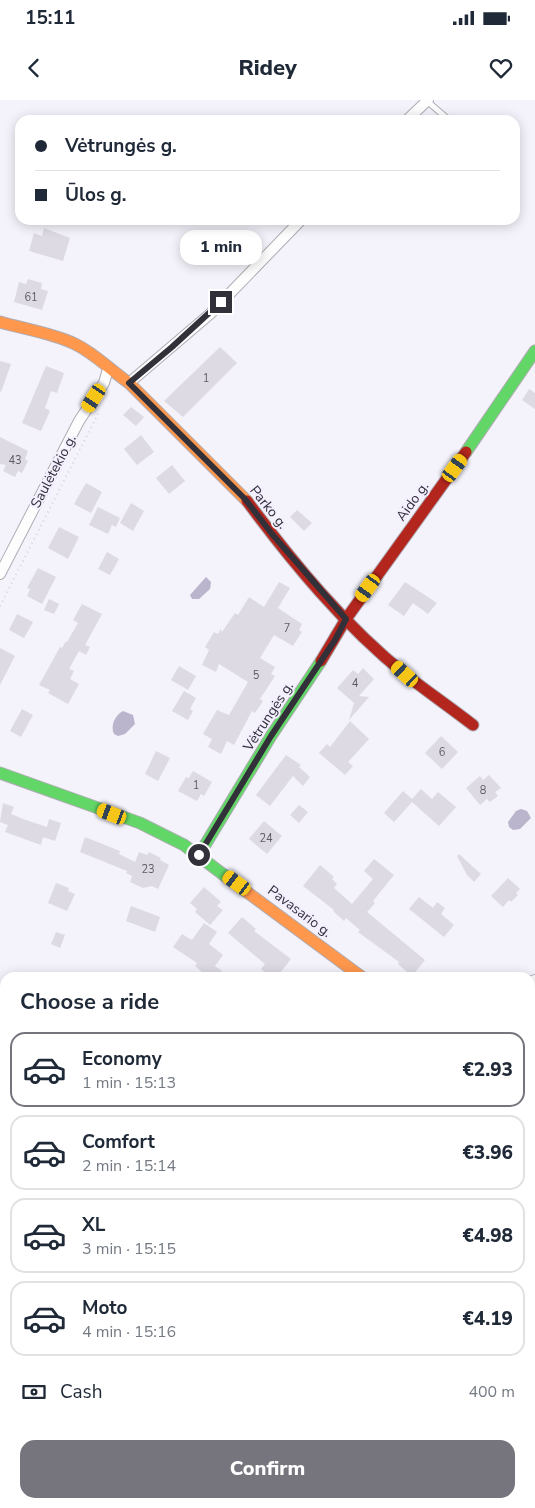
<!DOCTYPE html>
<html lang="en">
<head>
<meta charset="utf-8">
<style>
	:root { --surface:#fff; --page:#f2f2f3; --text:#1f2937; --muted:#747a83; --line:#e0e1e3; --accent:#76747d }
	body { margin:0; font-family:"Nunito Sans",sans-serif; background:var(--page); color:var(--text); height:100vh; display:flex; flex-direction:column; font-size:19px; white-space:nowrap }
	* { box-sizing:border-box; margin:0 }
	p { font-size:16px; color:var(--muted) }
	.icon { flex:none; width:28px; height:28px; fill:none; stroke:currentColor; stroke-width:2; stroke-linecap:round; stroke-linejoin:round }
	.map { position:relative; flex:1; overflow:hidden }
	.side { position:absolute; left:0px; top:872px; width:535px; height:536px; display:flex; flex-direction:column; background:var(--surface); border-radius:15px 15px 0 0; box-shadow:0 2px 12px #0003 }
	.side>* { flex:none }
	.guide { position:absolute; left:15px; top:15px; width:505px; height:110px; border-radius:15px; box-shadow:0 2px 12px #0003; display:grid; align-content:center; height:110px; padding:0 20px; background:var(--surface) }
	.end { position:absolute; width:22px; height:22px; margin:-11px; border:6px solid #323039; background:#fff; box-shadow:0 0 0 2px #fff }
	.from { border-radius:50% }
	.bubble { position:absolute; height:35px; border-radius:15px; background:var(--surface); box-shadow:0 2px 12px #0003; font-size:16px; font-weight:800; line-height:35px; text-align:center }
	.car { position:absolute; width:15px; height:30px; margin:-15px -8px; border-radius:6px; box-shadow:0 0 4px 1px #0007; background:linear-gradient(#f5c518 24%,#345 0 40%,#f5c518 0 76%,#345 0 86%,#f5c518 0) }
	.guide b { display:flex; align-items:center; gap:18px; height:48px; font-size:19px }
	.guide b+b { border-top:1px solid var(--line) }
	.guide i { width:12px; height:12px; background:var(--text) }
	ul { padding:0; list-style:none }
	li { display:flex; align-items:center; gap:15px; height:75px; margin:0 10px 8px; padding:0 10px; border:2px solid var(--line); border-radius:15px }
	li div { flex:1 }
	li b { display:block; font-size:19px }
	li em { font-style:normal; font-weight:800 }
	li.current { border-color:var(--accent) }
	li>.icon { width:45px; height:45px; stroke-width:1.5 }
	h2 { padding:0 20px; font-size:22px; line-height:60px }
	.pay { display:flex; align-items:center; gap:12px; height:55px; padding:0 20px; font-size:19px }
	.pay p { margin-inline-start:auto }
	.action { display:flex; gap:10px; margin-top:auto; padding:10px 20px }
	.action a { flex:1; height:58px; border-radius:15px; background:var(--accent); color:#fff; font-size:20px; font-weight:800; line-height:58px; text-align:center }
	.status { display:flex; justify-content:space-between; align-items:center; height:35px; padding:0 25px; background:var(--surface); direction:ltr }
	.status svg { height:14px; fill:currentColor }
	header { display:flex; justify-content:space-between; align-items:center; height:65px; padding:0 20px; background:var(--surface); font-size:22px; font-weight:800 }
	.map>svg:first-child { display:block }
	.green { fill:#f0e9df }
	.water { fill:#bab4cc }
	.building { fill:#dddae4 }
	.lines { fill:none; stroke-linecap:round; stroke-linejoin:round }
	.lane-casing { stroke:#aeacb4; stroke-width:7 }
	.street-casing { stroke:#aeacb4; stroke-width:12 }
	.fast-casing { stroke:#aeacb4; stroke-width:13 }
	.slow-casing { stroke:#aeacb4; stroke-width:13 }
	.jam-casing { stroke:#aeacb4; stroke-width:13 }
	.path { stroke:#d5d4d7; stroke-width:2; stroke-dasharray:1 4; stroke-linecap:butt }
	.lane { stroke:#fdfdfe; stroke-width:5 }
	.street { stroke:#fdfdfe; stroke-width:10 }
	.fast { stroke:#63d668; stroke-width:11 }
	.slow { stroke:#ff974d; stroke-width:11 }
	.jam { stroke:#b3261e; stroke-width:11 }
	.route { stroke:#323039; stroke-width:6 }
	.labels { text-anchor:middle; stroke-width:4; stroke-linejoin:round; paint-order:stroke }
	.number-label { font-size:11px; fill:#5e5b64 }
	.street-label { font-size:14px; fill:#323039; stroke:#f3effe }
</style>
</head>
<body>
<div class="status"><b>15:11</b><svg viewBox="0 0 49 12"><path d="M0 12V9h3v3zM5 12V6h3v6zM10 12V3h3v9zM15 12V0h3v12zM26 1h20v11H26zM47 4h2v5h-2z"/></svg></div>
<header><svg class="icon" aria-label="back" viewBox="0 0 24 24"><path d="M15 5l-7 7 7 7"/></svg>Ridey<svg class="icon" aria-label="heart" viewBox="0 0 24 24"><path d="M12 20l-8-8c-3-5 5-10 8-4 3-6 11-1 8 4z"/></svg></header>
<div class="map">
<svg width="535" height="1408" viewBox="0 0 535 1408">
	<rect width="100%" height="100%" fill="#f4f2fa"/>
	<path class="green" d="M535,1318V1408H403L402,1404H530V1320Z"/>
	<g class="water">
		<path d="M206,477L211,482L210,489L199,499H192L190,495Z"/>
		<path d="M123,611L133,615L135,624L125,634L118,636L114,634C110,626 115,615 123,611Z"/>
		<path d="M521,709L527,711L531,718L520,729L513,730L509,727L508,722L516,711Z"/>
	</g>
	<g class="building">
		<path d="M44,128L70,138L63,161L29,151L34,133L42,136Z"/>
		<path d="M28,179L42,183L41,189L48,191L42,210L14,202L19,182L26,184Z"/>
		<path d="M220,247L237,263L183,317L164,301Z"/>
		<path d="M0,261L11,264L1,292L0,291Z"/>
		<path d="M46,266L64,273L57,293L51,291L45,308L50,311L41,331L22,323Z"/>
		<path d="M529,289L535,293V309L522,300Z"/>
		<path d="M131,307L144,317L136,326L123,315Z"/>
		<path d="M141,335L154,352L137,365L124,349Z"/>
		<path d="M0,337L28,351L25,359L28,361L22,373L18,371L15,377L3,371L6,365L0,364Z"/>
		<path d="M172,365L185,381L169,394L156,378Z"/>
		<path d="M86,383L102,392L91,413L74,404Z"/>
		<path d="M131,403L144,411L133,431L120,423Z"/>
		<path d="M98,407L120,418L116,427L112,425L108,434L89,425Z"/>
		<path d="M297,410L312,423L304,431L290,417Z"/>
		<path d="M59,427L79,437L68,459L48,448Z"/>
		<path d="M107,452L119,459L110,475L98,469Z"/>
		<path d="M38,468L56,477L42,504L27,496L30,489L27,488Z"/>
		<path d="M279,482L290,488L278,508L302,524L299,530L302,532L293,546L274,535L260,558L275,567L271,574L275,576L260,599L263,601L255,613L252,611L234,645L227,641L221,654L208,647L212,639L203,634L217,610L229,615L248,582L219,564L216,572L202,565L209,550L205,547L214,532L218,534L221,529L222,532L235,513L238,515L249,497L264,507Z"/>
		<path d="M405,482L437,503L428,514L413,503L404,516L388,505Z"/>
		<path d="M49,499L59,504L54,514L44,510Z"/>
		<path d="M82,504L102,514L85,545L90,547L86,555L79,551L69,569L74,571L70,579L79,584L68,604L48,593L50,590L39,585L60,547L62,548L66,541L67,542L78,523L73,520Z"/>
		<path d="M17,514L33,522L24,538L9,530Z"/>
		<path d="M0,548L15,556L0,585Z"/>
		<path d="M179,566L196,576L188,590L171,580Z"/>
		<path d="M363,568L374,579L359,596L369,597L349,620L354,603L337,588L353,570L358,574Z"/>
		<path d="M184,591L196,598L190,609L193,611L188,620L172,611Z"/>
		<path d="M22,609L33,615L21,637L10,631Z"/>
		<path d="M350,621L369,639L348,662L353,666L345,675L319,653L327,644L330,647Z"/>
		<path d="M441,636L458,652L442,669L425,653Z"/>
		<path d="M156,651L170,658L158,681L145,674Z"/>
		<path d="M286,655L301,665L299,667L310,677L303,686L293,676L270,706L256,695Z"/>
		<path d="M193,671L212,682L204,696L201,694L197,701L178,691L186,677L189,678Z"/>
		<path d="M489,675L501,688L495,692L498,696L490,702L487,699L480,705L466,688L480,676L483,680Z"/>
		<path d="M421,689L432,699L438,692L456,707L439,726L412,702L394,722L384,713L403,691L412,699Z"/>
		<path d="M3,703L14,707L11,714L23,719L47,727L49,719L61,723L55,741L43,737L41,745L5,732L8,725L0,722Z"/>
		<path d="M299,705L308,712L299,723L290,715Z"/>
		<path d="M264,721L282,736L267,754L249,739Z"/>
		<path d="M85,737L120,751L119,754L135,762L139,752L147,755L149,752L161,758L160,760L169,765L158,789L152,786L143,788L130,782L132,776L126,773L127,771L80,752Z"/>
		<path d="M459,754L481,774L474,782L467,775L457,756Z"/>
		<path d="M374,759L394,775L373,801L375,803L367,812L425,860L412,876L398,864L399,862L358,832L360,830L346,818L344,821L333,811L334,810L303,786L320,765L334,777L332,779L337,784L334,788L352,804L373,779L364,771Z"/>
		<path d="M508,778L520,789L516,793L518,795L511,802L509,800L503,807L491,796Z"/>
		<path d="M56,783L69,788L68,791L75,794L67,811L48,803Z"/>
		<path d="M204,787L221,802L217,806L223,810L210,825L195,812L197,809L190,803Z"/>
		<path d="M419,797L433,808L437,802L445,808L441,814L454,825L444,837L409,809Z"/>
		<path d="M131,806L160,817L155,832L126,821Z"/>
		<path d="M242,817L256,829L254,831L291,859L276,878H271L261,869L265,864L228,833Z"/>
		<path d="M204,823L217,832L209,844L223,855L215,866L222,871L217,878H209L195,866L197,863L173,847L182,834L192,840Z"/>
		<path d="M56,832L65,835L60,848L51,844Z"/>
	</g>
	<g class="lines">
		<g class="lane-casing">
			<path id="lane" d="M427,1L449,20"/>
		</g>
		<g class="street-casing">
			<g id="street">
				<path d="M407,20L428,0"/>
				<path d="M129,283L210,214L301,120"/>
				<path d="M0,474L79,321L104,283L108,269"/>
				<path d="M530,882L535,880"/>
				<path d="M0,1035L5,1037"/>
				<path d="M530,1206L535,1205"/>
				<path d="M0,1379L5,1377"/>
				<path d="M201,1404V1408"/>
			</g>
		</g>
		<g class="fast-casing">
			<g id="fast">
				<path d="M466,352L535,251"/>
				<path d="M0,673L140,723L184,745L228,778"/>
				<path d="M199,755L271,636L321,561"/>
				<path d="M530,1309L535,1307"/>
			</g>
		</g>
		<g class="slow-casing">
			<g id="slow">
				<path d="M0,222C24,229 53,233 75,244C96,254 111,271 129,283L247,401"/>
				<path d="M228,778L363,878"/>
				<path d="M235,1408L248,1404"/>
			</g>
		</g>
		<g class="jam-casing">
			<g id="jam">
				<path d="M247,401C293,463 345,526 406,575C428,592 451,608 473,625"/>
				<path d="M321,561L346,519L466,352"/>
			</g>
		</g>
		<g class="path">
			<path d="M0,506L100,310"/>
			<path d="M167,1408L179,1404"/>
		</g>
		<use href="#lane" class="lane"/>
		<use href="#street" class="street"/>
		<use href="#fast" class="fast"/>
		<use href="#slow" class="slow"/>
		<use href="#jam" class="jam"/>
	</g>
	<g class="lines">
		<path class="route" d="M199,755L271,636L335,540L346,519L272,434L245,399L129,283L172,247L221,202"/>
	</g>
	<g class="labels">
		<g class="number-label">
			<text x="31" y="201">61</text>
			<text x="206" y="282">1</text>
			<text x="15" y="364">43</text>
			<text x="287" y="532">7</text>
			<text x="256" y="579">5</text>
			<text x="355" y="587">4</text>
			<text x="442" y="656">6</text>
			<text x="196" y="689">1</text>
			<text x="483" y="694">8</text>
			<text x="266" y="742">24</text>
			<text x="148" y="773">23</text>
		</g>
		<g class="street-label">
			<text transform="translate(53 371) rotate(-62)" y="5">Saulėtekio g.</text>
			<text transform="translate(412 401) rotate(-54)" y="5">Aido g.</text>
			<text transform="translate(269 407) rotate(51)" y="5">Parko g.</text>
			<text transform="translate(268 616) rotate(-57)" y="5">Vėtrungės g.</text>
			<text transform="translate(300 811) rotate(37)" y="5">Pavasario g.</text>
		</g>
	</g>
</svg>
<i class="end from" style="left:199px;top:755px"></i>
<i class="end" style="left:221px;top:202px"></i>
<div class="bubble" style="left:180px;top:130px;width:82px">1 min</div>
<i class="car" style="left:94px;top:298px;rotate:213deg"></i>
<i class="car" style="left:455px;top:368px;rotate:36deg"></i>
<i class="car" style="left:368px;top:488px;rotate:216deg"></i>
<i class="car" style="left:405px;top:574px;rotate:312deg"></i>
<i class="car" style="left:112px;top:714px;rotate:291deg"></i>
<i class="car" style="left:237px;top:783px;rotate:306deg"></i>
<div class="guide">
<b><i class="from"></i>Vėtrungės g.</b>
<b><i></i>Ūlos g.</b>
</div>
<section class="side">
<h2>Choose a ride</h2>
<ul>
<li class="current"><svg class="icon" aria-label="car" viewBox="0 0 24 24"><path d="M5 17H2v-5l4-1 3-4h7l3 4 3 1v5h-3M9 17h6M6 11h13"/><circle cx="7" cy="17" r="2"/><circle cx="17" cy="17" r="2"/></svg><div><b>Economy</b><p>1 min · 15:13</p></div><em>€2.93</em></li>
<li><svg class="icon" aria-label="car" viewBox="0 0 24 24"><path d="M5 17H2v-5l4-1 3-4h7l3 4 3 1v5h-3M9 17h6M6 11h13"/><circle cx="7" cy="17" r="2"/><circle cx="17" cy="17" r="2"/></svg><div><b>Comfort</b><p>2 min · 15:14</p></div><em>€3.96</em></li>
<li><svg class="icon" aria-label="car" viewBox="0 0 24 24"><path d="M5 17H2v-5l4-1 3-4h7l3 4 3 1v5h-3M9 17h6M6 11h13"/><circle cx="7" cy="17" r="2"/><circle cx="17" cy="17" r="2"/></svg><div><b>XL</b><p>3 min · 15:15</p></div><em>€4.98</em></li>
<li><svg class="icon" aria-label="car" viewBox="0 0 24 24"><path d="M5 17H2v-5l4-1 3-4h7l3 4 3 1v5h-3M9 17h6M6 11h13"/><circle cx="7" cy="17" r="2"/><circle cx="17" cy="17" r="2"/></svg><div><b>Moto</b><p>4 min · 15:16</p></div><em>€4.19</em></li>
</ul>
<div class="pay"><svg class="icon" aria-label="cash" viewBox="0 0 24 24"><path d="M3 7h18v10H3z"/><circle cx="12" cy="12" r="2"/></svg>Cash<p>400 m</p></div>
<div class="action"><a>Confirm</a></div>
</section>
</div>
</body>
</html>
